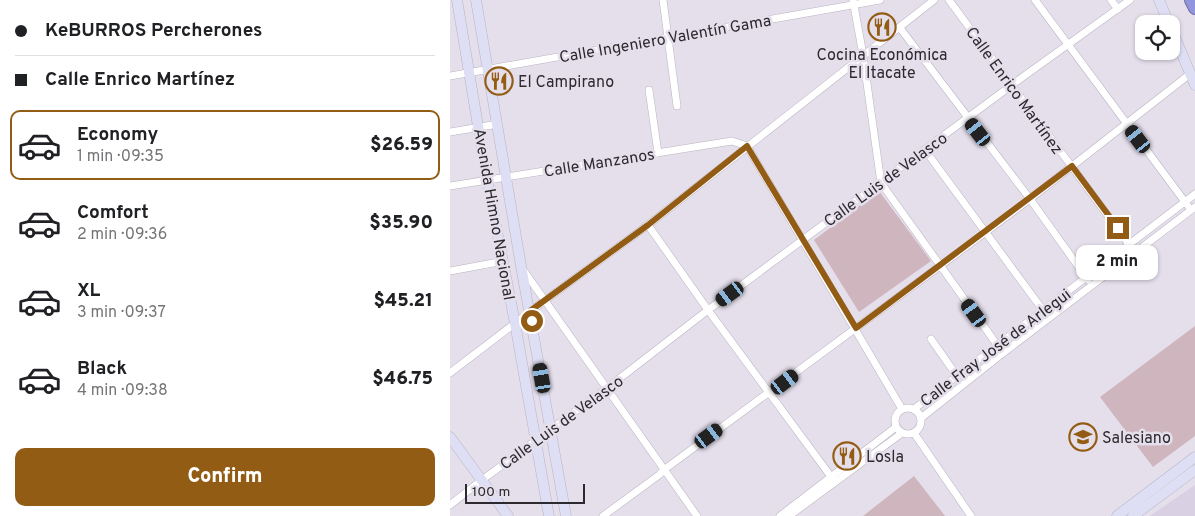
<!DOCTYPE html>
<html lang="en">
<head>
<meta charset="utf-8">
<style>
	:root { --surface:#fff; --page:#f6f6f6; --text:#202124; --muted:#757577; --line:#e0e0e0; --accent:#935c14 }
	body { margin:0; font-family:Overpass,sans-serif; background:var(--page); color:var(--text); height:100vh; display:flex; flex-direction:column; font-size:19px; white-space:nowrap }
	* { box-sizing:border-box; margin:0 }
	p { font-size:16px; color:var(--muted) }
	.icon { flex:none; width:28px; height:28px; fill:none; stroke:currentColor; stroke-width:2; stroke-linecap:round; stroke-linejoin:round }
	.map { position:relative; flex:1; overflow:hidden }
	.details { display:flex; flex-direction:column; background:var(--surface); width:450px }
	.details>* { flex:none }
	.guide { display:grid; align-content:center; height:110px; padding:0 15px; background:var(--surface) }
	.tools { position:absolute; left:685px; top:15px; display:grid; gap:10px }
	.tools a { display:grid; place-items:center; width:45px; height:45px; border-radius:10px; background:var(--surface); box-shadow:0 1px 4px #0004; font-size:25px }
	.scale { position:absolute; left:15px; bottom:12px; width:120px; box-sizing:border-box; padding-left:5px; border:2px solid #2c2a2f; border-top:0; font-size:14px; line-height:18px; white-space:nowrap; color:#2c2a2f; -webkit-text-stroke:4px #e5dfec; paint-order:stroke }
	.end { position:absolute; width:22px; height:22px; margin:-11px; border:6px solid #935c14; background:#fff; box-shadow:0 0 0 2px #fff }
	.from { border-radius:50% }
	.bubble { position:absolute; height:35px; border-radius:10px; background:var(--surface); box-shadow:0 1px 4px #0004; font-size:16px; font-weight:800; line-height:35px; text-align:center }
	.car { position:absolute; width:15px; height:30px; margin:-15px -8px; border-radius:6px; box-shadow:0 0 4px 1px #0007; background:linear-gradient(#222 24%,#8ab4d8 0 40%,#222 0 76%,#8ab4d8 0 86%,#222 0) }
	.guide b { display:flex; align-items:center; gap:18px; height:48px; font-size:19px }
	.guide b+b { border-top:1px solid var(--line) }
	.guide i { width:12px; height:12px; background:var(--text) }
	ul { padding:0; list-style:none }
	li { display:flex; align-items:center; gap:15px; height:70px; margin:0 10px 8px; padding:0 5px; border:2px solid transparent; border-radius:10px }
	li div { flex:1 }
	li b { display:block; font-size:19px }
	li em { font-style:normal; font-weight:800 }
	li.active { border-color:var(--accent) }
	li>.icon { width:45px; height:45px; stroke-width:1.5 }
	.cta { display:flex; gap:10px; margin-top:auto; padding:10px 15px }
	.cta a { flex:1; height:58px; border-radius:10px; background:var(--accent); color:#fff; font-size:20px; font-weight:800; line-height:58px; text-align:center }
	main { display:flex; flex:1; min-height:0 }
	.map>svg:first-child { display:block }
	.built { fill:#d9d1e3 }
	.green { fill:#cfb5be }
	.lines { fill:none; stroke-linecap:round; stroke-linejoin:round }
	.street-casing { stroke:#b9b3c0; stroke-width:8 }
	.secondary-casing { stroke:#b9b3c0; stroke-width:11 }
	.highway-casing { stroke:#6e6fa0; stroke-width:14 }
	.street { stroke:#fff; stroke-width:7 }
	.secondary { stroke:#dedff5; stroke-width:10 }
	.highway { stroke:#9294dd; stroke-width:12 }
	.route { stroke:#935c14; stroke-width:6 }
	.labels { text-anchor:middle; stroke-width:5; stroke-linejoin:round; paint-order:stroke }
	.street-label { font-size:16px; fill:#2c2a2f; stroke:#e5dfec }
	.poi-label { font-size:16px; fill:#2c2a2f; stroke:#e5dfec; text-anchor:start }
</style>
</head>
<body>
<main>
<section class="details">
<div class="guide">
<b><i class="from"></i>KeBURROS Percherones</b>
<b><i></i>Calle Enrico Martínez</b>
</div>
<ul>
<li class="active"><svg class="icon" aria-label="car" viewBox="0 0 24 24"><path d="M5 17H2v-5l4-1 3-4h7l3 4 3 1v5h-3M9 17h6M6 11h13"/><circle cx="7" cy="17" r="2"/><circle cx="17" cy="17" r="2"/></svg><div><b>Economy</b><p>1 min · 09:35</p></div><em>$26.59</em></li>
<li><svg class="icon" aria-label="car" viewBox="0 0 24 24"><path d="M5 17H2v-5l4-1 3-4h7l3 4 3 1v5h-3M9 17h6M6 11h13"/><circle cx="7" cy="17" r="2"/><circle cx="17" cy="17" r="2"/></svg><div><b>Comfort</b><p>2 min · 09:36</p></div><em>$35.90</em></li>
<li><svg class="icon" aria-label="car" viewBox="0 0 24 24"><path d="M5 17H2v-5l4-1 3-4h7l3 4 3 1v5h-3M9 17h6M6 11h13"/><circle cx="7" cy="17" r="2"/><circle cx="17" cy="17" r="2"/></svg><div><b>XL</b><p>3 min · 09:37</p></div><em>$45.21</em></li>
<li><svg class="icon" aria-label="car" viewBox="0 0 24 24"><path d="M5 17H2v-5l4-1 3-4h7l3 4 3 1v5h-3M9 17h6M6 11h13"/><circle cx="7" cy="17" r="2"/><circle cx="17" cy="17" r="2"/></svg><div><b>Black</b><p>4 min · 09:38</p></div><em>$46.75</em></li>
</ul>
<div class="cta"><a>Confirm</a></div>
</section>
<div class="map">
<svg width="745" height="516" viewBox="0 0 745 516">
	<rect width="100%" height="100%" fill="#e5dfec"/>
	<path class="built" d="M745,485V516H700L707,511Z"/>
	<g class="green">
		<path d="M429,191L481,261L409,312L364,240Z"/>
		<path d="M745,326V436L703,467L650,397Z"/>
		<path d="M464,476L495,516H413Z"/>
	</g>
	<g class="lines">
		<g class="street-casing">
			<g id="street">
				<path d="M213,0L227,106"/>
				<path d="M403,0L413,55L431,183L553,353"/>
				<path d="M499,0L681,247"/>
				<path d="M585,0L741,210"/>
				<path d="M661,0L668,9"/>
				<path d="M450,28L580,199L638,280"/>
				<path d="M0,76L430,0"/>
				<path d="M199,90L208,153"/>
				<path d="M0,132L48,124"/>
				<path d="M475,150L595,313"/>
				<path d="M0,186L282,141L297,146L452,409"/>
				<path d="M198,225L258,310L385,482"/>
				<path d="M0,271L54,261"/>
				<path d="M74,271L247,516"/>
				<path d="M481,339L507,376"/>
				<path d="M0,373L94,301L198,225L484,0"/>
				<circle cx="458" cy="421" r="13"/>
				<path d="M464,409L745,194"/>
				<path d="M471,418L553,353L745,207"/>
				<path d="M464,433L521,516"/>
				<path d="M0,505L32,480L165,382L258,310L570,79L680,0"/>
				<path d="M153,516L209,475L215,469L490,266L580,199L740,74"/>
				<path d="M330,516L446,427"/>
				<path d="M339,516L452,433"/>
			</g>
		</g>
		<g class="secondary-casing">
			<g id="secondary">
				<path d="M7,0L37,180L65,323L99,516"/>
				<path d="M26,0L71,266L116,516"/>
				<path d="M709,0L719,24"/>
				<path d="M721,28L745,85"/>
				<path d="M0,437L58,516"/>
				<path d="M667,516L745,457"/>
				<path d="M683,516L745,470"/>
			</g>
		</g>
		<g class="highway-casing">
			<path id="highway" d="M741,0L745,8"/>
		</g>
		<use href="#street" class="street"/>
		<use href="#secondary" class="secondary"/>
		<use href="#highway" class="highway"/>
	</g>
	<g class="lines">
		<path class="route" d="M82,321L80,311L198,225L297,146L406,328L622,166L668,228"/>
	</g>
	<defs>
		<g id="restaurant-ring" transform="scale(1.4375)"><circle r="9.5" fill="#e5dfec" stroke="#935c14" stroke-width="1.5"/><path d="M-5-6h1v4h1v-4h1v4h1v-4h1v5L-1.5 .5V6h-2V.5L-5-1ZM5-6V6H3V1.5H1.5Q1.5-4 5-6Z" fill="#935c14"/></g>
		<g id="school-ring" transform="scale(1.4375)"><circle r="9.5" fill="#e5dfec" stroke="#935c14" stroke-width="1.5"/><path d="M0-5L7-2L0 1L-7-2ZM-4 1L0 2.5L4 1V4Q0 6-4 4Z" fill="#935c14"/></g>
	</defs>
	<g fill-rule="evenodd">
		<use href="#restaurant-ring" x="432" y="27"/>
		<use href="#restaurant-ring" x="49" y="81"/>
		<use href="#school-ring" x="633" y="437"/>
		<use href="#restaurant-ring" x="397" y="456"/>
	</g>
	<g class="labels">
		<g class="street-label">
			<text transform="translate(215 38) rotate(-10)" y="6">Calle Ingeniero Valentín Gama</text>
			<text transform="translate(565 90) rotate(54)" y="6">Calle Enrico Martínez</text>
			<text transform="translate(149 162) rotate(-9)" y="6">Calle Manzanos</text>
			<text transform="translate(435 179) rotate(-36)" y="6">Calle Luis de Velasco</text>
			<text transform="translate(45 214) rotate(80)" y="6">Avenida Himno Nacional</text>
			<text transform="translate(545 347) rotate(-37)" y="6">Calle Fray José de Arlegui</text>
			<text transform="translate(111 422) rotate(-36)" y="6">Calle Luis de Velasco</text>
		</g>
		<g class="poi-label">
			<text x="432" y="60" text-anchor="middle">Cocina Económica<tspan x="432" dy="18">El Itacate</tspan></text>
			<text x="68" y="87">El Campirano</text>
			<text x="652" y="443">Salesiano</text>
			<text x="416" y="462">Losla</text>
		</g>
	</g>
</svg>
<div class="tools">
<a><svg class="icon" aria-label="locate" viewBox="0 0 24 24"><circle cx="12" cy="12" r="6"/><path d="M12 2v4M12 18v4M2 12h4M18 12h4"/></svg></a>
</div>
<div class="scale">100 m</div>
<i class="end from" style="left:82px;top:321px"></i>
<i class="end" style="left:668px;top:228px"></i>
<div class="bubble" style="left:626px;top:245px;width:82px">2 min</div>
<i class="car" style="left:528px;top:132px;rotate:322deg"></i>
<i class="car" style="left:688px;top:139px;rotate:323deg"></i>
<i class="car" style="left:280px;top:294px;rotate:234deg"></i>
<i class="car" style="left:524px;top:313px;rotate:324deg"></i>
<i class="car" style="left:92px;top:378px;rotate:350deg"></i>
<i class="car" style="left:335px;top:382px;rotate:53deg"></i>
<i class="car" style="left:259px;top:436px;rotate:54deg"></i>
</div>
</main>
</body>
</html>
